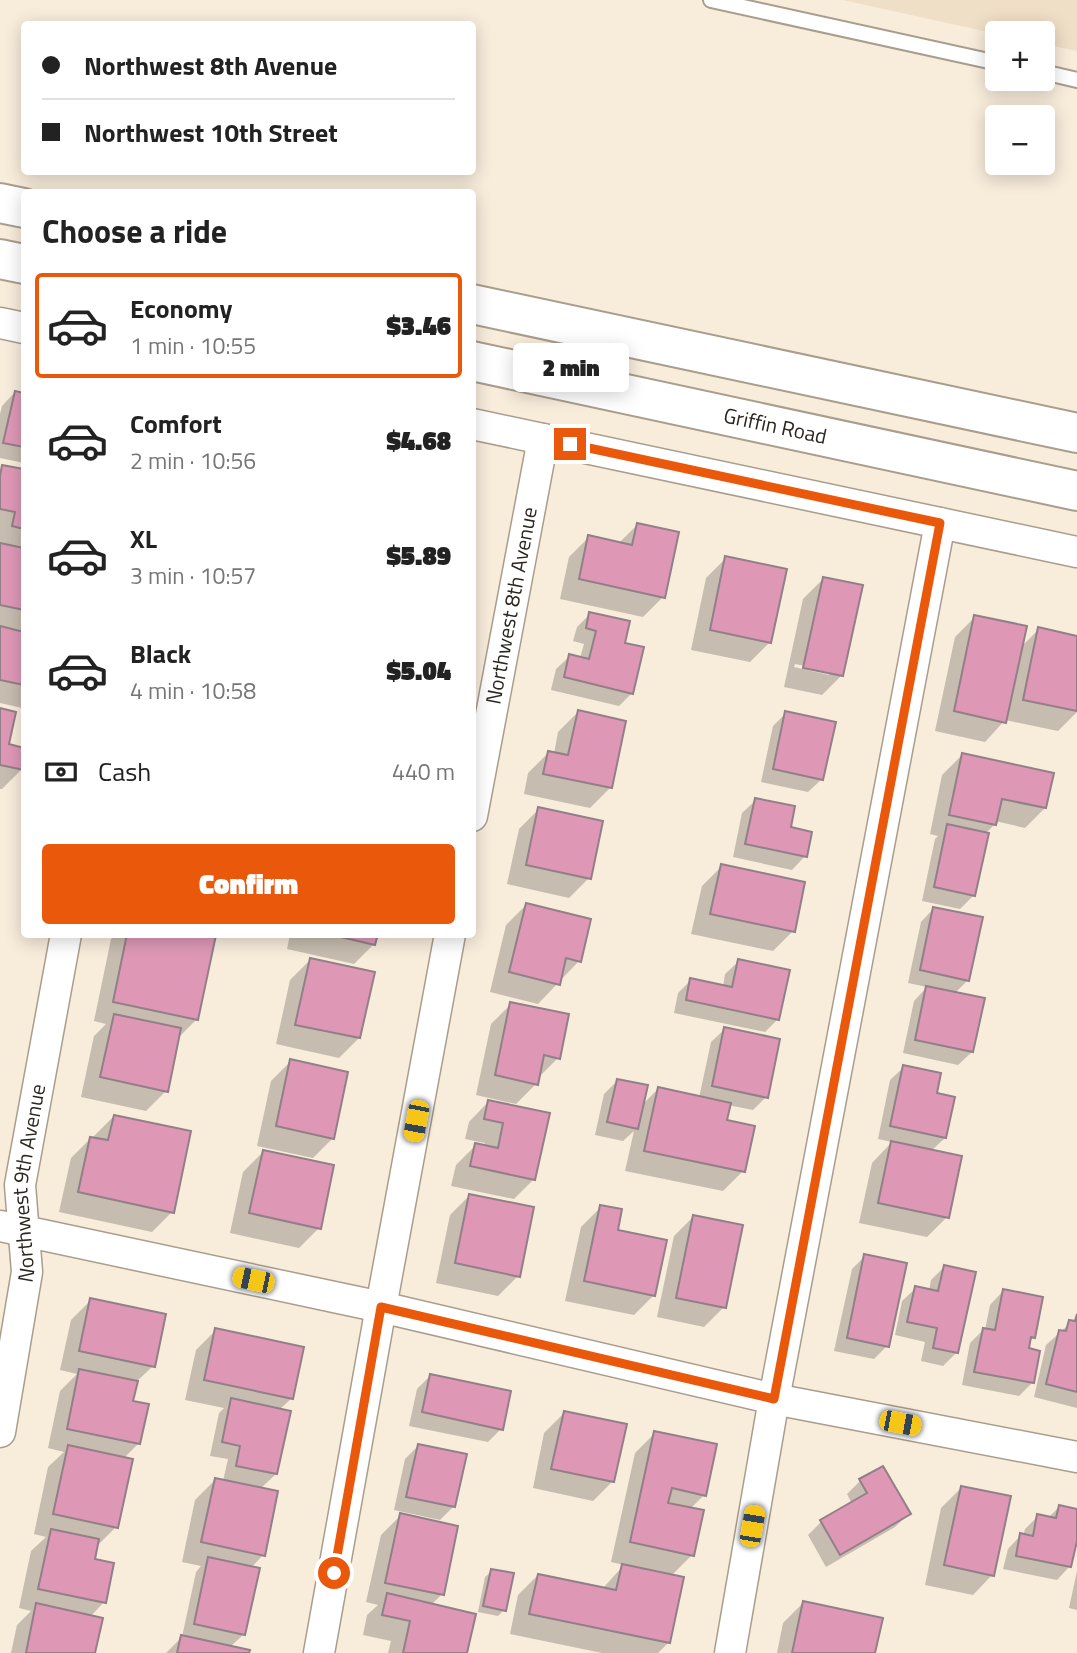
<!DOCTYPE html>
<html lang="en">
<head>
<meta charset="utf-8">
<style>
	:root { --surface:#fff; --page:#f2f2f2; --text:#222; --muted:#767676; --line:#e0e0e0; --accent:#ea580c }
	body { margin:0; font-family:"Titillium Web",sans-serif; background:var(--page); color:var(--text); height:100vh; display:flex; flex-direction:column; font-size:26px; white-space:nowrap }
	* { box-sizing:border-box; margin:0 }
	p { font-size:23px; color:var(--muted) }
	.icon { flex:none; width:38px; height:38px; fill:none; stroke:currentColor; stroke-width:2; stroke-linecap:round; stroke-linejoin:round }
	.map { position:relative; flex:1; overflow:hidden }
	.sheet { position:absolute; left:21px; top:189px; width:455px; height:749px; display:flex; flex-direction:column; background:var(--surface); border-radius:7px; box-shadow:0 4px 18px #0003 }
	.sheet>* { flex:none }
	.top-card { position:absolute; left:21px; top:21px; width:455px; height:154px; border-radius:7px; box-shadow:0 4px 18px #0003; display:grid; align-content:center; height:154px; padding:0 21px; background:var(--surface) }
	.controls { position:absolute; left:985px; top:21px; display:grid; gap:14px }
	.controls a { display:grid; place-items:center; width:70px; height:70px; border-radius:7px; background:var(--surface); box-shadow:0 4px 18px #0003; font-size:35px }
	.end { position:absolute; width:32px; height:32px; margin:-16px; border:9px solid #ea580c; background:#fff; box-shadow:0 0 0 4px #fff }
	.from { border-radius:50% }
	.bubble { position:absolute; height:49px; border-radius:7px; background:var(--surface); box-shadow:0 4px 18px #0003; font-size:23px; font-weight:800; line-height:49px; text-align:center }
	.car { position:absolute; width:21px; height:42px; margin:-21px -10px; border-radius:9px; box-shadow:0 0 5px 2px #0007; background:linear-gradient(#f5c518 24%,#345 0 40%,#f5c518 0 76%,#345 0 86%,#f5c518 0) }
	.top-card b { display:flex; align-items:center; gap:24px; height:66px; font-size:26px }
	.top-card b+b { border-top:2px solid var(--line) }
	.top-card i { width:18px; height:18px; background:var(--text) }
	ul { padding:0; list-style:none }
	li { display:flex; align-items:center; gap:21px; height:105px; margin:0 14px 10px; padding:0 7px; border:4px solid transparent; border-radius:7px }
	li div { flex:1 }
	li b { display:block; font-size:26px }
	li em { font-style:normal; font-weight:800 }
	li.active { border-color:var(--accent) }
	li>.icon { width:63px; height:63px; stroke-width:1.5 }
	h2 { padding:0 21px; font-size:32px; line-height:84px }
	.pay { display:flex; align-items:center; gap:18px; height:77px; padding:0 21px; font-size:26px }
	.pay p { margin-inline-start:auto }
	.primary-button { display:flex; gap:14px; margin-top:auto; padding:14px 21px }
	.primary-button a { flex:1; height:80px; border-radius:7px; background:var(--accent); color:#fff; font-size:28px; font-weight:800; line-height:80px; text-align:center }
	.map>svg:first-child { display:block }
	.built { fill:#f0dfc7 }
	.shadow { fill:#0003; fill-rule:evenodd }
	.building { fill:#de98b6; stroke:#937f87; stroke-width:2 }
	.lines { fill:none; stroke-linecap:round; stroke-linejoin:round }
	.service-casing { stroke:#a99d8d; stroke-width:18 }
	.minor-casing { stroke:#a99d8d; stroke-width:33 }
	.primary-casing { stroke:#a99d8d; stroke-width:42 }
	.service { stroke:#fff; stroke-width:14 }
	.minor { stroke:#fff; stroke-width:30 }
	.primary { stroke:#fff; stroke-width:38 }
	.route { stroke:#ea580c; stroke-width:9 }
	.labels { text-anchor:middle; stroke-width:7; stroke-linejoin:round; paint-order:stroke }
	.street-label { font-size:21px; fill:#2b2720; stroke:#fff }
</style>
</head>
<body>
<div class="map">
<svg width="1077" height="1653" viewBox="0 0 1077 1653">
	<rect width="100%" height="100%" fill="#f8ecdb"/>
	<path class="built" d="M843,0H1077V51L1043,44V33L997,34Z"/>
	<g class="shadow">
		<path d="M15,392L24,394V463L0,458V414L2,406Z"/>
		<path d="M3,467L24,471V705L22,708L0,703V470Z"/>
		<path d="M637,525L663,597L643,617L560,599L569,557L589,537L619,543Z"/>
		<path d="M726,558L770,642L750,662L691,650L706,578Z"/>
		<path d="M823,579L842,675L822,695L784,687L803,599ZM795,664L829,671V675L794,667Z"/>
		<path d="M590,614L623,644L632,693L619,706L551,690L556,669L570,656L580,658L584,644L573,641L577,627Z"/>
		<path d="M975,617L1021,647L1039,629L1077,637V712L1058,731L1005,720L985,742L935,731L955,637Z"/>
		<path d="M0,710L7,746L24,750L22,769L2,789H0Z"/>
		<path d="M578,712L610,788L590,808L524,794L528,773L548,753L554,754L558,732Z"/>
		<path d="M786,713L822,779L808,792L761,782L773,726Z"/>
		<path d="M962,755L1045,808L1025,828L995,821V824L985,834L974,895L960,909L922,901L935,839L938,836L930,834L942,775Z"/>
		<path d="M756,800L805,856L792,870L733,857L742,813Z"/>
		<path d="M539,809L589,878L569,898L507,884L519,829Z"/>
		<path d="M722,866L793,931L773,951L691,934L702,886Z"/>
		<path d="M526,905L579,961L538,1004L490,992L506,925Z"/>
		<path d="M934,908L968,980L954,994L972,1052L958,1065L903,1053L914,1001L927,987L908,983L921,922Z"/>
		<path d="M116,934H204L214,937L197,1019L177,1039L166,1091L146,1111L81,1097L94,1036L106,1024L94,1021L111,939Z"/>
		<path d="M290,934H376L374,944L354,964L287,949Z"/>
		<path d="M310,960L359,1038L339,1058L276,1044L290,980Z"/>
		<path d="M739,961L778,1019L765,1032L674,1013L678,993L691,980L723,987L725,974Z"/>
		<path d="M511,1004L558,1058L537,1079L536,1084L516,1104L476,1095L491,1024Z"/>
		<path d="M725,1029L766,1097L753,1110L728,1105L725,1122L743,1171L723,1191L625,1171L634,1131L623,1141L595,1135L604,1094L617,1081L641,1106L658,1089L699,1098L711,1042Z"/>
		<path d="M291,1061L333,1138L313,1158L257,1146L271,1081Z"/>
		<path d="M904,1067L935,1095L945,1138L931,1151L947,1217L927,1237L859,1223L872,1163L892,1142L878,1139L890,1080Z"/>
		<path d="M488,1102L548,1114L534,1179L514,1199L451,1186L456,1165L476,1145L484,1146L485,1143L465,1139L469,1122Z"/>
		<path d="M114,1116L172,1212L152,1232L59,1212L71,1158L91,1138L94,1139V1136Z"/>
		<path d="M263,1152L319,1228L299,1248L230,1233L243,1172Z"/>
		<path d="M470,1195L518,1276L498,1296L436,1283L450,1215Z"/>
		<path d="M601,1207L654,1295L634,1315L565,1301L581,1227Z"/>
		<path d="M694,1216L724,1307L704,1327L657,1317L674,1236Z"/>
		<path d="M865,1256L887,1346L874,1359L834,1351L852,1269Z"/>
		<path d="M944,1267L957,1352L943,1366L921,1361L925,1342L895,1335L902,1301L916,1288L929,1291L931,1280Z"/>
		<path d="M1003,1291L1034,1337L1028,1343L1032,1383L1019,1396L962,1385L970,1343L983,1330H985L990,1305Z"/>
		<path d="M91,1300L153,1366L135,1383L131,1402L139,1443L123,1459L116,1527L96,1547L93,1560L104,1602L90,1617L93,1653H11L17,1625L31,1611L19,1608L31,1551L46,1537L34,1534L48,1467L64,1452L48,1448L60,1391L77,1374L60,1370L71,1320Z"/>
		<path d="M1077,1317V1408L1034,1397L1046,1345Z"/>
		<path d="M216,1330L292,1398L279,1410L276,1474L260,1489L263,1555L251,1568L244,1634L230,1647L247,1653H166L182,1637L196,1572L201,1566L182,1562L195,1500L215,1480L223,1481L228,1459L210,1456L219,1413L224,1408L185,1400L196,1350Z"/>
		<path d="M430,1376L501,1429L488,1442L409,1426L417,1389Z"/>
		<path d="M564,1413L613,1481L593,1501L533,1488L544,1433Z"/>
		<path d="M655,1433L704,1495L690,1509L692,1555L671,1576L682,1578L668,1643L658,1653H602L510,1634L518,1595L538,1575L602,1589L624,1565L611,1562L635,1453Z"/>
		<path d="M418,1446L454,1506L440,1520L394,1510L405,1459Z"/>
		<path d="M860,1481L908,1514L895,1527L826,1567L808,1535L821,1522L852,1504L847,1494Z"/>
		<path d="M961,1488L992,1575L973,1595L925,1585L941,1508Z"/>
		<path d="M1059,1507L1077,1511V1533L1070,1566L1057,1580L1003,1569L1008,1549L1021,1535L1023,1536L1025,1529L1038,1516L1048,1518Z"/>
		<path d="M401,1515L442,1594L431,1605L466,1653H388L391,1641L363,1635L367,1615L378,1605L366,1602L381,1535Z"/>
		<path d="M492,1571L504,1610L498,1616L478,1612L485,1577Z"/>
		<path d="M1077,1571V1610L1069,1608Z"/>
		<path d="M803,1603L874,1653H777L783,1623Z"/>
	</g>
	<g class="building">
		<path d="M15,391L24,393V447L3,443Z"/>
		<path d="M2,465L24,469V529L12,526L15,512L0,509V476Z"/>
		<path d="M637,523L679,532L665,598L579,579L588,535L632,545Z"/>
		<path d="M0,543L24,548V610L0,605Z"/>
		<path d="M725,556L787,569L771,643L710,630Z"/>
		<path d="M823,577L863,585L843,676L803,668Z"/>
		<path d="M589,612L630,621L625,643L644,647L633,694L564,677L569,654L589,659L596,631L586,628Z"/>
		<path d="M974,615L1027,626L1006,723L954,711Z"/>
		<path d="M0,626L24,632V685L0,680Z"/>
		<path d="M1038,627L1077,636V711L1023,700Z"/>
		<path d="M0,708L16,712L9,744L24,748V770L0,765Z"/>
		<path d="M578,710L626,721L612,788L543,774L548,751L568,755Z"/>
		<path d="M785,711L836,722L823,780L773,769Z"/>
		<path d="M962,753L1054,773L1046,808L1002,799L996,825L949,815Z"/>
		<path d="M755,798L795,806L791,827L812,832L807,857L745,844Z"/>
		<path d="M538,807L603,821L591,879L526,865Z"/>
		<path d="M947,824L989,833L975,896L934,887Z"/>
		<path d="M721,864L805,882L795,932L710,914Z"/>
		<path d="M526,903L591,919L581,962L566,958L560,985L509,972Z"/>
		<path d="M933,907L983,917L969,981L920,970Z"/>
		<path d="M127,934L216,935L198,1020L113,1002Z"/>
		<path d="M328,934H378L375,945Z"/>
		<path d="M310,958L375,972L360,1038L295,1025Z"/>
		<path d="M738,959L790,970L779,1020L686,1000L690,978L732,987Z"/>
		<path d="M926,986L985,998L973,1052L915,1040Z"/>
		<path d="M510,1002L569,1014L560,1059L544,1055L538,1085L495,1075Z"/>
		<path d="M114,1014L181,1028L168,1092L100,1077Z"/>
		<path d="M724,1027L780,1039L768,1098L712,1086Z"/>
		<path d="M290,1059L348,1072L334,1139L276,1126Z"/>
		<path d="M903,1065L941,1073L937,1093L955,1097L946,1138L890,1126Z"/>
		<path d="M617,1079L648,1085L638,1129L607,1122Z"/>
		<path d="M658,1087L731,1103L727,1120L755,1126L745,1172L644,1151Z"/>
		<path d="M488,1100L550,1113L535,1180L470,1166L475,1143L498,1148L503,1123L484,1119Z"/>
		<path d="M114,1115L191,1131L174,1213L78,1192L90,1137L108,1140Z"/>
		<path d="M891,1141L962,1156L949,1218L878,1203Z"/>
		<path d="M263,1150L334,1165L321,1229L249,1213Z"/>
		<path d="M469,1194L534,1207L520,1277L455,1263Z"/>
		<path d="M600,1205L622,1209L618,1230L667,1240L655,1296L584,1281Z"/>
		<path d="M693,1215L743,1225L726,1308L676,1298Z"/>
		<path d="M864,1254L907,1263L889,1347L847,1338Z"/>
		<path d="M944,1265L976,1272L958,1353L933,1348L937,1328L907,1322L915,1286L938,1291Z"/>
		<path d="M1003,1289L1043,1297L1035,1338L1031,1337L1029,1348L1040,1351L1034,1383L974,1372L983,1328L995,1330Z"/>
		<path d="M90,1298L166,1314L155,1367L79,1351Z"/>
		<path d="M1077,1314V1392L1046,1384L1059,1330L1066,1331L1069,1320L1075,1321Z"/>
		<path d="M215,1328L304,1347L293,1399L204,1380Z"/>
		<path d="M79,1369L138,1381L133,1401L149,1404L140,1444L67,1429Z"/>
		<path d="M430,1374L511,1391L503,1430L422,1412Z"/>
		<path d="M231,1398L291,1411L277,1474L236,1466L240,1446L222,1442Z"/>
		<path d="M564,1411L627,1424L614,1482L551,1469Z"/>
		<path d="M654,1431L717,1444L706,1496L672,1488L668,1503L704,1510L694,1556L630,1542Z"/>
		<path d="M418,1444L467,1454L455,1507L406,1497Z"/>
		<path d="M68,1445L133,1459L118,1528L53,1514Z"/>
		<path d="M883,1466L911,1514L840,1555L820,1520L867,1493L859,1479Z"/>
		<path d="M215,1478L278,1491L265,1556L201,1542Z"/>
		<path d="M961,1486L1011,1496L994,1576L944,1565Z"/>
		<path d="M1059,1505L1077,1509V1541L1071,1567L1016,1556L1020,1533L1033,1536L1037,1514L1056,1518Z"/>
		<path d="M400,1513L458,1526L444,1595L385,1583Z"/>
		<path d="M51,1529L99,1539L95,1559L114,1563L106,1603L38,1589Z"/>
		<path d="M208,1557L260,1568L245,1635L194,1624Z"/>
		<path d="M622,1564L684,1577L670,1643L529,1614L538,1574L616,1590Z"/>
		<path d="M491,1569L514,1573L506,1611L483,1606Z"/>
		<path d="M387,1593L476,1614L467,1653H403L410,1621L382,1615Z"/>
		<path d="M803,1601L883,1618L875,1653H792Z"/>
		<path d="M36,1603L103,1618L95,1653H26Z"/>
		<path d="M181,1635L250,1650L249,1653H177Z"/>
	</g>
	<g class="lines">
		<g class="service-casing">
			<g id="service">
				<path d="M711,0L998,63"/>
				<path d="M1043,72L1077,80"/>
			</g>
		</g>
		<g class="minor-casing">
			<g id="minor">
				<path d="M0,323L24,328"/>
				<path d="M472,424L1077,552"/>
				<path id="s1" d="M472,816L543,439"/>
				<path d="M0,1226L381,1307L774,1399L1077,1457"/>
				<path id="s2" d="M0,1432L27,1272L20,1185L66,934"/>
				<path d="M319,1653L381,1307L450,934"/>
				<path d="M730,1653L774,1399L940,523"/>
			</g>
		</g>
		<g class="primary-casing">
			<g id="primary">
				<path d="M0,203L24,208"/>
				<path d="M0,259L24,264"/>
				<path d="M472,304L1077,433"/>
				<path id="s3" d="M472,361L1077,491"/>
			</g>
		</g>
		<use href="#service" class="service"/>
		<use href="#minor" class="minor"/>
		<use href="#primary" class="primary"/>
	</g>
	<g class="lines">
		<path class="route" d="M334,1573L381,1307L774,1399L940,523L570,444"/>
	</g>
	<g class="labels">
		<g class="street-label">
			<text dy="7" stroke="none"><textPath href="#s3" startOffset="310">Griffin Road</textPath></text>
			<text dy="7" stroke="none"><textPath href="#s1" startOffset="214">Northwest 8th Avenue</textPath></text>
			<text dy="7" stroke="none"><textPath href="#s2" startOffset="252">Northwest 9th Avenue</textPath></text>
		</g>
	</g>
</svg>
<div class="controls">
<a>+</a>
<a>−</a>
</div>
<i class="end from" style="left:334px;top:1573px"></i>
<i class="end" style="left:570px;top:444px"></i>
<div class="bubble" style="left:513px;top:343px;width:116px">2 min</div>
<i class="car" style="left:416px;top:1121px;rotate:191deg"></i>
<i class="car" style="left:253px;top:1280px;rotate:282deg"></i>
<i class="car" style="left:900px;top:1423px;rotate:101deg"></i>
<i class="car" style="left:752px;top:1526px;rotate:10deg"></i>
<div class="top-card">
<b><i class="from"></i>Northwest 8th Avenue</b>
<b><i></i>Northwest 10th Street</b>
</div>
<section class="sheet">
<h2>Choose a ride</h2>
<ul>
<li class="active"><svg class="icon" aria-label="car" viewBox="0 0 24 24"><path d="M5 17H2v-5l4-1 3-4h7l3 4 3 1v5h-3M9 17h6M6 11h13"/><circle cx="7" cy="17" r="2"/><circle cx="17" cy="17" r="2"/></svg><div><b>Economy</b><p>1 min · 10:55</p></div><em>$3.46</em></li>
<li><svg class="icon" aria-label="car" viewBox="0 0 24 24"><path d="M5 17H2v-5l4-1 3-4h7l3 4 3 1v5h-3M9 17h6M6 11h13"/><circle cx="7" cy="17" r="2"/><circle cx="17" cy="17" r="2"/></svg><div><b>Comfort</b><p>2 min · 10:56</p></div><em>$4.68</em></li>
<li><svg class="icon" aria-label="car" viewBox="0 0 24 24"><path d="M5 17H2v-5l4-1 3-4h7l3 4 3 1v5h-3M9 17h6M6 11h13"/><circle cx="7" cy="17" r="2"/><circle cx="17" cy="17" r="2"/></svg><div><b>XL</b><p>3 min · 10:57</p></div><em>$5.89</em></li>
<li><svg class="icon" aria-label="car" viewBox="0 0 24 24"><path d="M5 17H2v-5l4-1 3-4h7l3 4 3 1v5h-3M9 17h6M6 11h13"/><circle cx="7" cy="17" r="2"/><circle cx="17" cy="17" r="2"/></svg><div><b>Black</b><p>4 min · 10:58</p></div><em>$5.04</em></li>
</ul>
<div class="pay"><svg class="icon" aria-label="cash" viewBox="0 0 24 24"><path d="M3 7h18v10H3z"/><circle cx="12" cy="12" r="2"/></svg>Cash<p>440 m</p></div>
<div class="primary-button"><a>Confirm</a></div>
</section>
</div>
</body>
</html>
